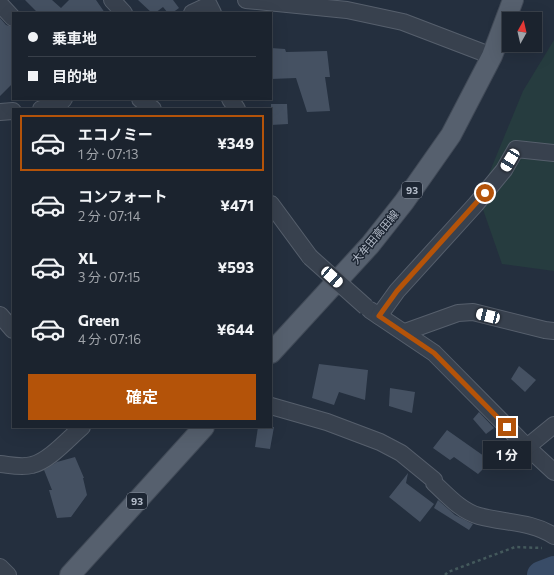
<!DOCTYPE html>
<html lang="ja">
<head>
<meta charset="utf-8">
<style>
	:root { --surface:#1b232e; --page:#242b36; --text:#f1f3f6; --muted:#a0a4aa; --line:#39404a; --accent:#b45309 }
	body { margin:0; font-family:Commissioner,"Noto Sans JP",sans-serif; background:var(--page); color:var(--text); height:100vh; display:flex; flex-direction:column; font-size:15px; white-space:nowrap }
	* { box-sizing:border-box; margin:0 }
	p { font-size:13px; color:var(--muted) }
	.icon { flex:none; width:22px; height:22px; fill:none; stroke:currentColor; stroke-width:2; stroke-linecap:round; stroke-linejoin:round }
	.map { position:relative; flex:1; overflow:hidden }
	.side { position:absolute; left:12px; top:108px; width:260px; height:320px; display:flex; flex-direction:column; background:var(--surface); border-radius:0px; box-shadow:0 4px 16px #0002,0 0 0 1px var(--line) }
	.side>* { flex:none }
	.banner { position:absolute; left:12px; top:12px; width:260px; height:88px; border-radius:0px; box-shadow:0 4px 16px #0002,0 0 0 1px var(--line); display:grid; align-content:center; height:88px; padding:0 16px; background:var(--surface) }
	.needle { width:26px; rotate:8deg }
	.tools { position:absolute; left:502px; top:12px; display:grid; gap:8px }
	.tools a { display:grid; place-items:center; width:40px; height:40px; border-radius:0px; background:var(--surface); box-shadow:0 4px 16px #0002,0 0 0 1px var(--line); font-size:20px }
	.end { position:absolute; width:18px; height:18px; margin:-9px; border:5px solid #b45309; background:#fff; box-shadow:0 0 0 2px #fff }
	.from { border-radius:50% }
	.bubble { position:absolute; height:28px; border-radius:0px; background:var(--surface); box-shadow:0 4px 16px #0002,0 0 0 1px var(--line); font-size:13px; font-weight:700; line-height:28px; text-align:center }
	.car { position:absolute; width:12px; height:24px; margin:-12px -6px; border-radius:5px; box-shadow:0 0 3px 1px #0007; background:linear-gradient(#fff 24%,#345 0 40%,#fff 0 76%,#345 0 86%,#fff 0) }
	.banner b { display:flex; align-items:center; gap:14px; height:38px; font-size:15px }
	.banner b+b { border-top:1px solid var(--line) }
	.banner i { width:10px; height:10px; background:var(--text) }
	ul { padding:7px 0 0; list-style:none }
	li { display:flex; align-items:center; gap:12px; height:56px; margin:0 8px 6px; padding:0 8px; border:2px solid transparent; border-radius:0px }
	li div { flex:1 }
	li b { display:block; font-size:15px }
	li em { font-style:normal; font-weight:700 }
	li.selected { border-color:var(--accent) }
	li>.icon { width:36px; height:36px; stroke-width:1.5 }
	.cta { display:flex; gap:8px; margin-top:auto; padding:8px 16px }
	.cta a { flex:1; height:46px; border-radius:0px; background:var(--accent); color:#fff; font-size:16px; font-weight:700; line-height:46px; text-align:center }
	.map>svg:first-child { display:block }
	.green { fill:#263c3f }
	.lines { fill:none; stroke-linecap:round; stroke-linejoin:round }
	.river { stroke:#394c67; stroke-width:28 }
	.building { fill:#455162 }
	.minor-casing { stroke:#565f6c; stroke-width:18 }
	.major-casing { stroke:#414a57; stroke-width:22 }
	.path { stroke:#44595c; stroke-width:2.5; stroke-dasharray:3 3; stroke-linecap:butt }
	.minor { stroke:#38414e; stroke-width:16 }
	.major { stroke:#56606e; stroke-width:20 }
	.minor-bridge-casing { stroke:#565f6c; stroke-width:18; stroke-linecap:butt }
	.minor-bridge { stroke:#38414e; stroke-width:16 }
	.route { stroke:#b45309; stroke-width:5 }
	.labels { text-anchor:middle; stroke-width:3; stroke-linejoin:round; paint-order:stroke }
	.shield { fill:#1d2633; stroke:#878f9c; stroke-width:1 }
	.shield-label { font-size:10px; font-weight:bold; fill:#b4bcc9 }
	.street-label { font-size:11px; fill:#b4bcc9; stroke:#1d2633 }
</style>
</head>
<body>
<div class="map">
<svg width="554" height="575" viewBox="0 0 554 575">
	<rect width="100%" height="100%" fill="#242f3e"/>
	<path class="green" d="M554,40V271L502,264L479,198L523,91Z"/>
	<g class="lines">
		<path class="river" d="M541,575L554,570"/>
	</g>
	<g class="building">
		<path d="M25,0H52L61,8L69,0H96L105,13H38Z"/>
		<path d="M138,0H173L179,8L172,13H168L163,7L155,13H152Z"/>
		<path d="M0,18L6,25L13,27V83L0,96Z"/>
		<path d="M271,48L285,49L286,52L327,51L330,77H325L330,111L307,112L296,78L271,79Z"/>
		<path d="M271,104H287L288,124L271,125Z"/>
		<path d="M319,364L368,370L365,400L339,392L334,405L312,398Z"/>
		<path d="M519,366L536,380L525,392L511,379Z"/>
		<path d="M390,388L415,392L412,413L389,406Z"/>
		<path d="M479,412L494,428L486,434L473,419Z"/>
		<path d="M258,427H274L270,449L255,447Z"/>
		<path d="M447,430L491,461L478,474L454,457L450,460L433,448Z"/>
		<path d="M75,457L84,478H83L87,495L71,517L57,518L49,490H52L44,470L57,462Z"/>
		<path d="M408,473L406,483L434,504L420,522L389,497Z"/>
		<path d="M438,500L455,515L473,524L469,530L434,508Z"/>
	</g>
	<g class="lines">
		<g class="minor-casing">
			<g id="minor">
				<path d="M112,0L124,13"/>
				<path d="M246,0L347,10L403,22L492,56"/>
				<path d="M0,4L13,18"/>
				<path d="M192,13L209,5L213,13"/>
				<path d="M140,99L153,109"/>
				<path d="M230,99L237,109"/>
				<path d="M41,109L58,105L64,99"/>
				<path d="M0,112L13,111"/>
				<path d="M271,204L310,257"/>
				<path d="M370,310L434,353L527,447L554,472"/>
				<path d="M0,315L13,330"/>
				<path d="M379,316L397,291L476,204L504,170L516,149L554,153"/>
				<path d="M405,332L458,313L473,312L545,330L554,331"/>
				<path d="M271,406L327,422L380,442L401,453L434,480V483C448,496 461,511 479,516C504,523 531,521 554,536"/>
				<path d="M527,447L554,425"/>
				<path d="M0,464C10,465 22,468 32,465C49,461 68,439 82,427"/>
				<path d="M0,567L8,575"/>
			</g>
		</g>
		<g class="major-casing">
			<g id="major">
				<path d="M271,353L370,245L404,202L451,135L492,56L513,0"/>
				<path d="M70,575L204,427"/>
			</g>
		</g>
		<path class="path" d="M445,575L448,572L515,547L542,548"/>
		<use href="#minor" class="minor"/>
		<use href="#major" class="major"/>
		<g class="minor-bridge-casing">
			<path id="minor-bridge" d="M310,257L366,307"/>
		</g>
		<use href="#minor-bridge" class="minor-bridge"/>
	</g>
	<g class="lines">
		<path class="route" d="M485,193L397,291L379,316L434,353L507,427"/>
	</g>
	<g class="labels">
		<g class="shield">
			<rect x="402" y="182" width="20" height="16" rx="3"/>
			<rect x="127" y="493" width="20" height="16" rx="3"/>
		</g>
		<g class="shield-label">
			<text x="412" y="194">93</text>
			<text x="137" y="505">93</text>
		</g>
		<g class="street-label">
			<text transform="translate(375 237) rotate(-50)" y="4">大牟田高田線</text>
		</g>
	</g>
</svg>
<div class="tools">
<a><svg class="needle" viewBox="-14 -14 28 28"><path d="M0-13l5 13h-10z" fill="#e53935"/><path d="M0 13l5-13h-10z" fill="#a0a4aa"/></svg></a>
</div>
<i class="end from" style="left:485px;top:193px"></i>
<i class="end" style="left:507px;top:427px"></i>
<div class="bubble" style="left:483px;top:441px;width:48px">1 分</div>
<i class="car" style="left:510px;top:160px;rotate:211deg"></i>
<i class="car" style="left:332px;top:277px;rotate:132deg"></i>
<i class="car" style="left:488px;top:316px;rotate:284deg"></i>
<div class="banner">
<b><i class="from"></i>乗車地</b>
<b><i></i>目的地</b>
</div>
<section class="side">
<ul>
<li class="selected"><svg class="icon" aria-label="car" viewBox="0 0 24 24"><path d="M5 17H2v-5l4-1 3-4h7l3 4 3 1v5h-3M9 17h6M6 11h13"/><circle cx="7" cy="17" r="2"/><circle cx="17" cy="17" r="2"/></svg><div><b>エコノミー</b><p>1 分 · 07:13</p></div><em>¥349</em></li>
<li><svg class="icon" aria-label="car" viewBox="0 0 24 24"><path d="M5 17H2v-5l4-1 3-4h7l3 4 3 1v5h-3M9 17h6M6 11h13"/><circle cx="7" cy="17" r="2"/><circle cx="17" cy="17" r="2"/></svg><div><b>コンフォート</b><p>2 分 · 07:14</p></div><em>¥471</em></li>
<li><svg class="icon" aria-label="car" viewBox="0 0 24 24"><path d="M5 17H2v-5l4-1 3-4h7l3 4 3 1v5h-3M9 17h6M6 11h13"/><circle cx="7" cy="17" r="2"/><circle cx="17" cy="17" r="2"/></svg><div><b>XL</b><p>3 分 · 07:15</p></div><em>¥593</em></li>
<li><svg class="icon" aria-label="car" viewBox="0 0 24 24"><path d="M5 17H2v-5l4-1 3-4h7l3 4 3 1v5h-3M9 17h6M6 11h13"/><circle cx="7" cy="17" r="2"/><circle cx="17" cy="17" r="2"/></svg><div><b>Green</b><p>4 分 · 07:16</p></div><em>¥644</em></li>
</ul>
<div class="cta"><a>確定</a></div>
</section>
</div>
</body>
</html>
